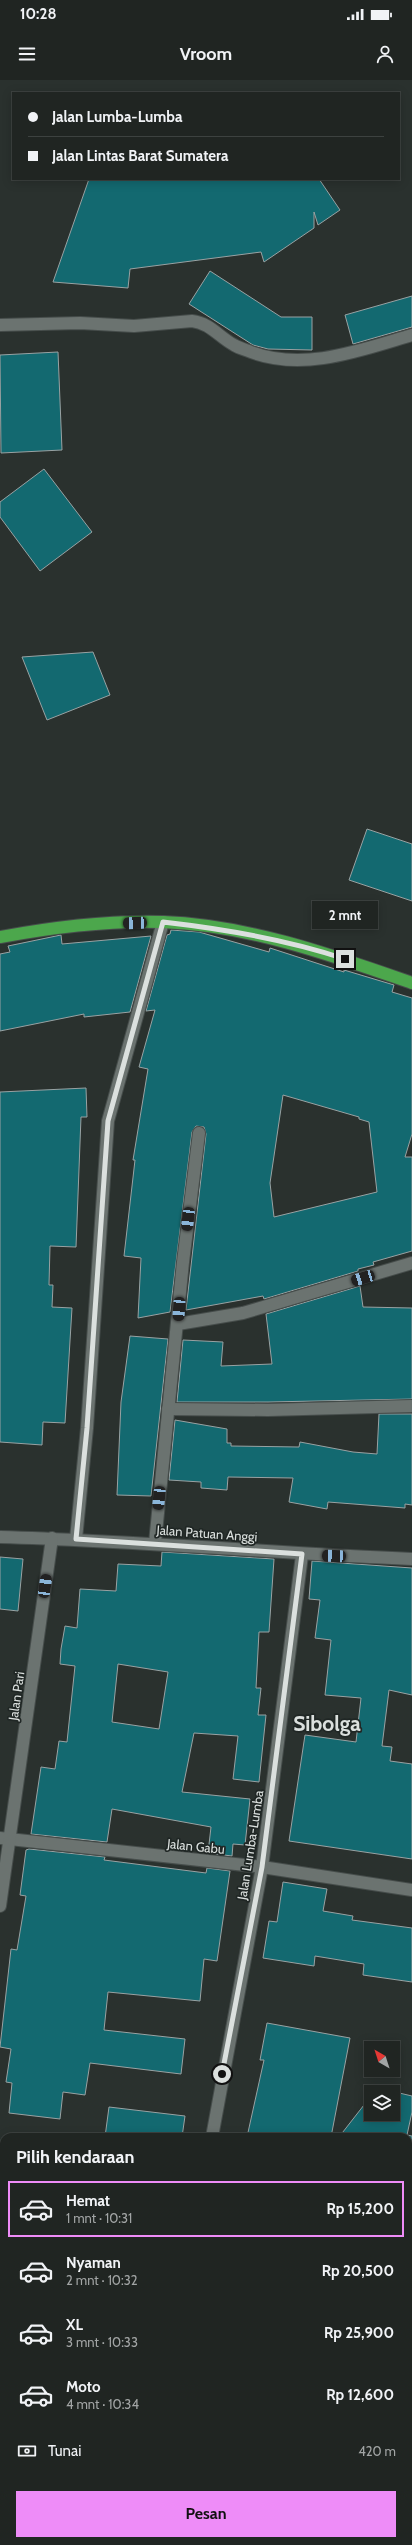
<!DOCTYPE html>
<html lang="id">
<head>
<meta charset="utf-8">
<style>
	:root { --surface:#202522; --page:#282d2a; --text:#f1f3f6; --muted:#a2a5a5; --line:#3d4240; --accent:#ee8cf8 }
	body { margin:0; font-family:Cabin,sans-serif; background:var(--page); color:var(--text); height:100vh; display:flex; flex-direction:column; font-size:15px; white-space:nowrap }
	* { box-sizing:border-box; margin:0 }
	p { font-size:13px; color:var(--muted) }
	.icon { flex:none; width:22px; height:22px; fill:none; stroke:currentColor; stroke-width:2; stroke-linecap:round; stroke-linejoin:round }
	.map { position:relative; flex:1; overflow:hidden }
	.drawer { position:absolute; left:0px; top:2053px; width:412px; height:412px; display:flex; flex-direction:column; background:var(--surface); border-radius:12px 12px 0 0; box-shadow:0 2px 10px #0003,0 0 0 1px var(--line) }
	.drawer>* { flex:none }
	.top-card { position:absolute; left:12px; top:12px; width:388px; height:88px; border-radius:0px; box-shadow:0 2px 10px #0003,0 0 0 1px var(--line); display:grid; align-content:center; height:88px; padding:0 16px; background:var(--surface) }
	.needle { width:26px; rotate:321deg }
	.fabs { position:absolute; left:364px; top:1961px; display:grid; gap:8px }
	.fabs a { display:grid; place-items:center; width:36px; height:36px; border-radius:0px; background:var(--surface); box-shadow:0 2px 10px #0003,0 0 0 1px var(--line); font-size:20px }
	.end { position:absolute; width:18px; height:18px; margin:-9px; border:5px solid #dbe0de; background:#111; box-shadow:0 0 0 2px #111 }
	.from { border-radius:50% }
	.bubble { position:absolute; height:28px; border-radius:0px; background:var(--surface); box-shadow:0 2px 10px #0003,0 0 0 1px var(--line); font-size:13px; font-weight:800; line-height:28px; text-align:center }
	.car { position:absolute; width:12px; height:24px; margin:-12px -6px; border-radius:5px; box-shadow:0 0 3px 1px #0007; background:linear-gradient(#222 24%,#8ab4d8 0 40%,#222 0 76%,#8ab4d8 0 86%,#222 0) }
	.top-card b { display:flex; align-items:center; gap:14px; height:38px; font-size:15px }
	.top-card b+b { border-top:1px solid var(--line) }
	.top-card i { width:10px; height:10px; background:var(--text) }
	ul { padding:0; list-style:none }
	li { display:flex; align-items:center; gap:12px; height:56px; margin:0 8px 6px; padding:0 8px; border:2px solid transparent; border-radius:0px }
	li div { flex:1 }
	li b { display:block; font-size:15px }
	li em { font-style:normal; font-weight:800 }
	li.selected { border-color:var(--accent) }
	li>.icon { width:36px; height:36px; stroke-width:1.5 }
	h2 { padding:0 16px; font-size:18px; line-height:48px }
	.pay { display:flex; align-items:center; gap:10px; height:44px; padding:0 16px; font-size:15px }
	.pay p { margin-inline-start:auto }
	.action { display:flex; gap:8px; margin-top:auto; padding:8px 16px }
	.action a { flex:1; height:46px; border-radius:0px; background:var(--accent); color:#111; font-size:16px; font-weight:800; line-height:46px; text-align:center }
	.status { display:flex; justify-content:space-between; align-items:center; height:28px; padding:0 20px; background:var(--surface); direction:ltr }
	.status svg { height:11px; fill:currentColor }
	header { display:flex; justify-content:space-between; align-items:center; height:52px; padding:0 16px; background:var(--surface); font-size:18px; font-weight:800 }
	.map>svg:first-child { display:block }
	.building { fill:#136970; stroke:#99a2a3; fill-rule:evenodd }
	.lines { fill:none; stroke-linecap:round; stroke-linejoin:round }
	.street-casing { stroke:#464d4b; stroke-width:14 }
	.secondary-casing { stroke:#464d4b; stroke-width:14 }
	.highway-casing { stroke:#464d4b; stroke-width:14 }
	.street { stroke:#6b7370; stroke-width:12 }
	.secondary { stroke:#6b7370; stroke-width:12 }
	.highway { stroke:#4ca74c; stroke-width:12 }
	.route { stroke:#dbe0de; stroke-width:5 }
	.labels { text-anchor:middle; stroke-width:3.5; stroke-linejoin:round; paint-order:stroke }
	.street-label { font-size:13px; fill:#dbe0de; stroke:#202725 }
	.town-label { font-size:21px; font-weight:bold; fill:#dbe0de; stroke:#202725 }
</style>
</head>
<body>
<div class="status"><b>10:28</b><svg viewBox="0 0 49 12"><path d="M0 12V9h3v3zM5 12V6h3v6zM10 12V3h3v9zM15 12V0h3v12zM26 1h20v11H26zM47 4h2v5h-2z"/></svg></div>
<header><svg class="icon" aria-label="menu" viewBox="0 0 24 24"><path d="M4 6h16M4 12h16M4 18h16"/></svg>Vroom<svg class="icon" aria-label="person" viewBox="0 0 24 24"><circle cx="12" cy="8" r="4"/><path d="M4 21q1-7 8-7t8 7"/></svg></header>
<div class="map">
<svg width="412" height="2465" viewBox="0 0 412 2465">
	<rect width="100%" height="100%" fill="#2a312e"/>
	<g class="building">
		<path d="M89,99H319L340,130L318,145L314,132V148L264,182L261,172L130,189L128,208L53,202Z"/>
		<path d="M210,191L281,237H312V270L268,269L253,265L189,224Z"/>
		<path d="M412,216V247L353,264L345,235Z"/>
		<path d="M58,272L62,370L1,373L0,275Z"/>
		<path d="M44,389L92,452L40,491L0,437V422Z"/>
		<path d="M93,572L110,615L47,640L22,577Z"/>
		<path d="M367,749L412,764V821L349,800Z"/>
		<path d="M171,850L199,852L269,872L270,868L344,892V890L394,905L392,912L412,918V1054L405,1077H412V1171L373,1182L374,1185L358,1189V1191L264,1219L263,1216L186,1230L206,1054L204,1047L196,1046L192,1052L170,1232L138,1238L141,1178L124,1176L135,1080H133L148,989L139,987L155,930L146,931L167,855L170,854ZM283,1015L359,1037V1039L369,1042L377,1112L274,1137L270,1103Z"/>
		<path d="M61,855L62,864L151,856L130,932L84,937V934L0,951V874L10,872L8,866Z"/>
		<path d="M86,1008L87,1037H81L76,1167L50,1166L49,1205H53L52,1227L72,1228L65,1343L43,1342L42,1365L0,1362V1012Z"/>
		<path d="M360,1206L363,1227L412,1228V1319L268,1322H177L183,1260L223,1262L221,1286L272,1284L266,1234Z"/>
		<path d="M130,1256L168,1259L151,1416L117,1415L121,1322Z"/>
		<path d="M379,1334H412V1425L405,1424V1428L328,1422L327,1429L289,1422L293,1398L228,1397L227,1410L201,1408V1402L169,1400L175,1340L227,1349V1363H231V1366L299,1367L300,1362L353,1372L377,1374Z"/>
		<path d="M162,1472L274,1479L269,1552H259L256,1608H261L258,1635H266L259,1702L233,1699L238,1656L194,1653L182,1712L250,1719L245,1765L233,1764L232,1776L208,1773L211,1747L112,1729L107,1762L31,1754L41,1687L55,1689L59,1661L67,1662L75,1586L60,1584L61,1569L65,1546L77,1548L80,1509L116,1511L118,1484L161,1486ZM118,1584L168,1592L159,1649L112,1642Z"/>
		<path d="M0,1477L23,1479L18,1531L0,1529Z"/>
		<path d="M312,1481L412,1488V1615L389,1610L382,1666L392,1667L390,1681L412,1684V1779L289,1761L305,1655L356,1662L361,1618L325,1615L331,1560L315,1558L320,1520L309,1519Z"/>
		<path d="M29,1769L105,1777L104,1780L206,1793L207,1788L230,1791L217,1881L204,1879L200,1921L108,1912L104,1950L185,1959L181,1994L90,1983L85,2015L63,2012L60,2039L9,2033L12,2003L6,2002L11,1969L0,1967L11,1869L17,1870L26,1816L20,1815L26,1770Z"/>
		<path d="M283,1802L327,1809L323,1831L353,1836L352,1840L412,1848V1902L363,1895L364,1884L315,1876L314,1886L263,1878L269,1841L277,1842Z"/>
		<path d="M267,1943L350,1958L331,2057H247L264,1980H260Z"/>
		<path d="M378,2008L412,2016V2032L407,2055L412,2056V2097L408,2096V2057H339L371,2016V2034H393V2012H375Z"/>
		<path d="M109,2027L185,2036L182,2057H105Z"/>
	</g>
	<g class="lines">
		<g class="street-casing">
			<g id="street">
				<path d="M0,245L80,243L134,246L192,241C210,243 219,257 234,265C239,268 246,270 251,272C304,292 361,270 412,255"/>
				<path d="M178,1244L243,1233L412,1183"/>
				<path d="M168,1329L268,1330L412,1326"/>
				<path d="M0,1457C138,1461 274,1473 412,1479"/>
				<path d="M76,1459L87,1348L108,1041L163,842"/>
				<path d="M155,1463L183,1182L199,1053"/>
				<path d="M0,1758L262,1787L412,1810"/>
				<path d="M0,1826L52,1458"/>
				<path d="M212,2057L262,1787L302,1475"/>
				<path d="M408,2423L412,2403"/>
				<path d="M153,2465V2461"/>
				<path d="M288,2465L289,2461"/>
				<path d="M400,2465V2461"/>
			</g>
		</g>
		<g class="secondary-casing">
			<g id="secondary">
				<path d="M0,2324H4"/>
				<path d="M408,2409H412"/>
			</g>
		</g>
		<g class="highway-casing">
			<path id="highway" d="M0,857C54,847 108,840 163,842C248,845 332,875 412,903"/>
		</g>
		<use href="#street" class="street"/>
		<use href="#secondary" class="secondary"/>
		<use href="#highway" class="highway"/>
	</g>
	<g class="lines">
		<path class="route" d="M222,1994L262,1787L302,1474L76,1459L87,1348L108,1041L163,842C224,849 286,859 345,879"/>
	</g>
	<g class="labels">
		<g class="street-label">
			<text transform="translate(207 1453) rotate(4)" y="5">Jalan Patuan Anggi</text>
			<text transform="translate(16 1616) rotate(-82)" y="5">Jalan Pari</text>
			<text transform="translate(250 1765) rotate(-81)" y="5">Jalan Lumba-Lumba</text>
			<text transform="translate(196 1766) rotate(6)" y="5">Jalan Gabu</text>
		</g>
		<g class="town-label">
			<text x="327" y="1651">Sibolga</text>
		</g>
	</g>
</svg>
<div class="fabs">
<a><svg class="needle" viewBox="-14 -14 28 28"><path d="M0-13l5 13h-10z" fill="#e53935"/><path d="M0 13l5-13h-10z" fill="#a2a5a5"/></svg></a>
<a><svg class="icon" aria-label="layers" viewBox="0 0 24 24"><path d="M12 4l9 5-9 5-9-5zM3 14l9 5 9-5"/></svg></a>
</div>
<i class="end from" style="left:222px;top:1994px"></i>
<i class="end" style="left:345px;top:879px"></i>
<div class="bubble" style="left:312px;top:821px;width:66px">2 mnt</div>
<i class="car" style="left:135px;top:843px;rotate:268deg"></i>
<i class="car" style="left:188px;top:1139px;rotate:187deg"></i>
<i class="car" style="left:363px;top:1198px;rotate:253deg"></i>
<i class="car" style="left:179px;top:1229px;rotate:184deg"></i>
<i class="car" style="left:159px;top:1418px;rotate:186deg"></i>
<i class="car" style="left:334px;top:1476px;rotate:272deg"></i>
<i class="car" style="left:45px;top:1506px;rotate:8deg"></i>
<div class="top-card">
<b><i class="from"></i>Jalan Lumba-Lumba</b>
<b><i></i>Jalan Lintas Barat Sumatera</b>
</div>
<section class="drawer">
<h2>Pilih kendaraan</h2>
<ul>
<li class="selected"><svg class="icon" aria-label="car" viewBox="0 0 24 24"><path d="M5 17H2v-5l4-1 3-4h7l3 4 3 1v5h-3M9 17h6M6 11h13"/><circle cx="7" cy="17" r="2"/><circle cx="17" cy="17" r="2"/></svg><div><b>Hemat</b><p>1 mnt · 10:31</p></div><em>Rp 15,200</em></li>
<li><svg class="icon" aria-label="car" viewBox="0 0 24 24"><path d="M5 17H2v-5l4-1 3-4h7l3 4 3 1v5h-3M9 17h6M6 11h13"/><circle cx="7" cy="17" r="2"/><circle cx="17" cy="17" r="2"/></svg><div><b>Nyaman</b><p>2 mnt · 10:32</p></div><em>Rp 20,500</em></li>
<li><svg class="icon" aria-label="car" viewBox="0 0 24 24"><path d="M5 17H2v-5l4-1 3-4h7l3 4 3 1v5h-3M9 17h6M6 11h13"/><circle cx="7" cy="17" r="2"/><circle cx="17" cy="17" r="2"/></svg><div><b>XL</b><p>3 mnt · 10:33</p></div><em>Rp 25,900</em></li>
<li><svg class="icon" aria-label="car" viewBox="0 0 24 24"><path d="M5 17H2v-5l4-1 3-4h7l3 4 3 1v5h-3M9 17h6M6 11h13"/><circle cx="7" cy="17" r="2"/><circle cx="17" cy="17" r="2"/></svg><div><b>Moto</b><p>4 mnt · 10:34</p></div><em>Rp 12,600</em></li>
</ul>
<div class="pay"><svg class="icon" aria-label="cash" viewBox="0 0 24 24"><path d="M3 7h18v10H3z"/><circle cx="12" cy="12" r="2"/></svg>Tunai<p>420 m</p></div>
<div class="action"><a>Pesan</a></div>
</section>
</div>
</body>
</html>
